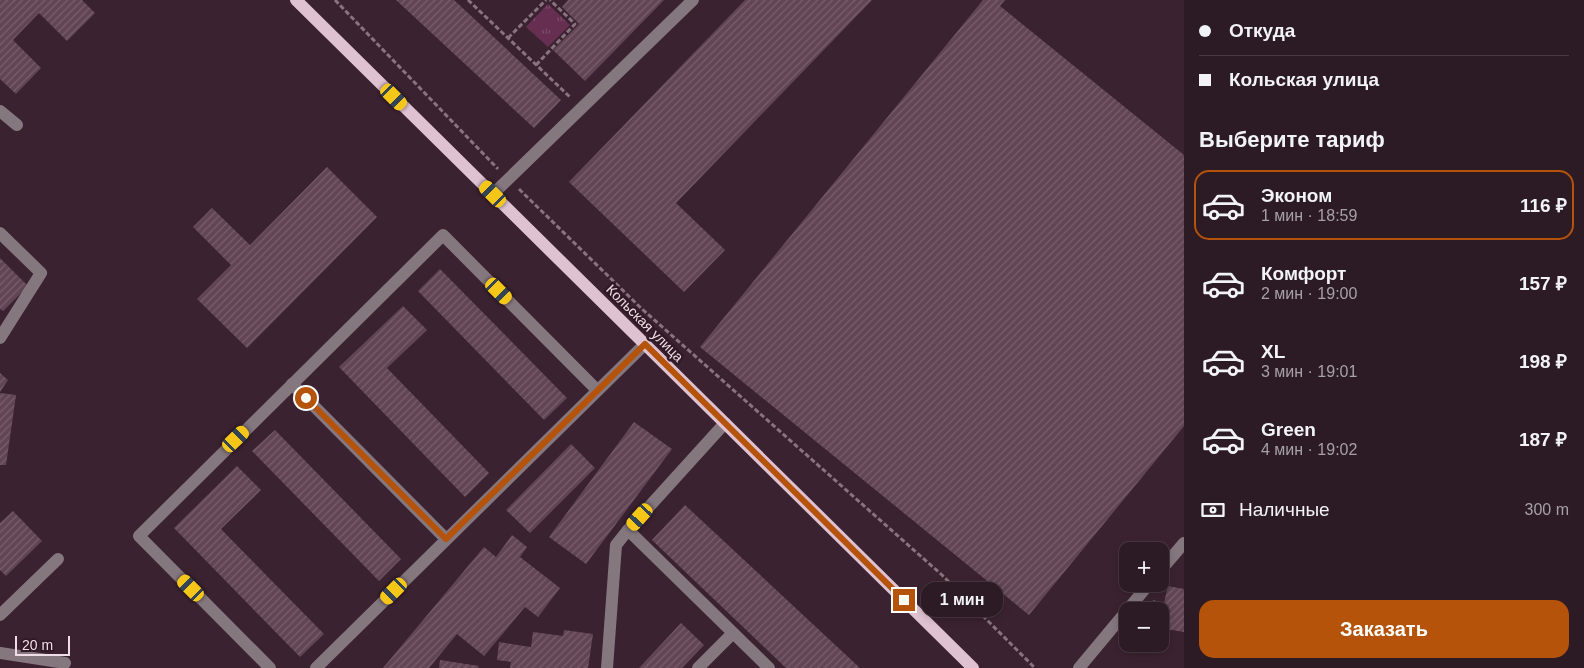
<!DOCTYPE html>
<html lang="ru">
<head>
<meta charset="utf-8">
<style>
	:root { --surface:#2c1a25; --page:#382732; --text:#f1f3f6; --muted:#a6a1a7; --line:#483842; --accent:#b45309 }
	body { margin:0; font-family:Helvetica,sans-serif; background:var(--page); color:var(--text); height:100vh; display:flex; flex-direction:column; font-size:19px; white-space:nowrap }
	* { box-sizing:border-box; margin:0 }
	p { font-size:16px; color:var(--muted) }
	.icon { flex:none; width:28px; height:28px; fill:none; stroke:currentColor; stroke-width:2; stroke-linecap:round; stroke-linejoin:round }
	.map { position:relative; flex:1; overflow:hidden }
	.details { display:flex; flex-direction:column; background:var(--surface); width:400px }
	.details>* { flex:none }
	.guide { display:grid; align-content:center; height:110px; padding:0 15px; background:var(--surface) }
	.buttons { position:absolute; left:1119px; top:542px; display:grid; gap:10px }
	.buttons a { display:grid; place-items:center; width:50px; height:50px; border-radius:10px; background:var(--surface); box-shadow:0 2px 8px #0003,0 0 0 1px var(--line); font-size:25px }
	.scale { position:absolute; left:15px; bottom:12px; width:55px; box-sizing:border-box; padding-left:5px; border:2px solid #efdee7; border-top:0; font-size:14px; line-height:18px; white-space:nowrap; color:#efdee7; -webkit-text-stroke:4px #311927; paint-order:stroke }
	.end { position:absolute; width:22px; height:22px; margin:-11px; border:6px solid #b45309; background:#fff; box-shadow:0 0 0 2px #fff }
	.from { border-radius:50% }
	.bubble { position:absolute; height:35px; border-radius:15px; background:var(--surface); box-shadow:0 2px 8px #0003,0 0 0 1px var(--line); font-size:16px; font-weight:600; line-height:35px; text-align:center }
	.car { position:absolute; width:15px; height:30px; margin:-15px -8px; border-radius:6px; box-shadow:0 0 4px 1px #0007; background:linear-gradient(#f5c518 24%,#345 0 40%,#f5c518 0 76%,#345 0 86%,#f5c518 0) }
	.guide b { display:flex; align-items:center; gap:18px; height:48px; font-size:19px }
	.guide b+b { border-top:1px solid var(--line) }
	.guide i { width:12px; height:12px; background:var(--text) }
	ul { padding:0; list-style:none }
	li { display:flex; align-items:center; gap:15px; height:70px; margin:0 10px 8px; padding:0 5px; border:2px solid transparent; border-radius:15px }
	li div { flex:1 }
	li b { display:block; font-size:19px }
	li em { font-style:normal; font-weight:600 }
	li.on { border-color:var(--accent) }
	li>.icon { width:45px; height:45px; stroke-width:1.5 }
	h2 { padding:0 15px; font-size:22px; line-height:60px }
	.pay { display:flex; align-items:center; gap:12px; height:55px; padding:0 15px; font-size:19px }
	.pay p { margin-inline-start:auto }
	.action { display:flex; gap:10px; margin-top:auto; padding:10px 15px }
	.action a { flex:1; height:58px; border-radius:15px; background:var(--accent); color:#fff; font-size:20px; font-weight:600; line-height:58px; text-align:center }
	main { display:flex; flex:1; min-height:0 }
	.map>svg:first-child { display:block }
	.park { fill:url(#park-tufts) }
	.building { fill:url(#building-hatch) }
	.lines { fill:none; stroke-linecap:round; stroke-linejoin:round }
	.path { stroke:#88737f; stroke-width:3; stroke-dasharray:5 2.5; stroke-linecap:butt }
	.minor { stroke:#85777e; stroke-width:12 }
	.major { stroke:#dfc2d2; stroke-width:12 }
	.route { stroke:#b45309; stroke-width:6 }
	.labels { text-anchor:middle; stroke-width:5; stroke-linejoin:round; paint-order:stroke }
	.street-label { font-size:14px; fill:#efdee7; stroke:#311927 }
</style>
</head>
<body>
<main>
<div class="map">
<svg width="1184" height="668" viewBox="0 0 1184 668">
	<defs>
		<pattern id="park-tufts" width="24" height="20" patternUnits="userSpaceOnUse" patternTransform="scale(1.25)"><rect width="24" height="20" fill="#662e51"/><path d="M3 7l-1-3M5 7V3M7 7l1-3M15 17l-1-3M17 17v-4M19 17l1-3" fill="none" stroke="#7c4c6a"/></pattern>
		<pattern id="building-hatch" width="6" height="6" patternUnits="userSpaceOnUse" patternTransform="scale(1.25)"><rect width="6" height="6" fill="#614555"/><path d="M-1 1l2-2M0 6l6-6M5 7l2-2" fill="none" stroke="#785f6d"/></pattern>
	</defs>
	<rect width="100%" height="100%" fill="#3b2231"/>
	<path class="park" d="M548,4L570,25L548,47L526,27Z"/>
	<g class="building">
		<path d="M0,0H82L95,13L67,41L39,13L13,40L41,68L16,94L0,79Z"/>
		<path d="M396,0H454L561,100L534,128Z"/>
		<path d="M568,0H664L585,81L553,50L579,24L562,7Z"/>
		<path d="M745,0H872L676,203L725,250L684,292L569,182Z"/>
		<path d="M983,0H1005L1000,6L1184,155V426L1029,615L700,347Z"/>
		<path d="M327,167L377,217L247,348L197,299L231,265L193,227L212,208L250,245Z"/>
		<path d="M0,258L28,286L3,311L0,309Z"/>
		<path d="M440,269L567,398L544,420L418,291Z"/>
		<path d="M403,306L427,330L387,368L489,473L465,497L339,367Z"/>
		<path d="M0,373L8,380L0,392Z"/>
		<path d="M0,393L16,395L6,465H0Z"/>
		<path d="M634,422L672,449L586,564L549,537Z"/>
		<path d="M275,430L401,559L379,581L252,451Z"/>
		<path d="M571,444L595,468L530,533L506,510Z"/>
		<path d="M237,466L261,490L221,529L324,634L300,657L174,528Z"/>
		<path d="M685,505L860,668H786L652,540Z"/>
		<path d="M13,511L42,541L6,576L0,570V523Z"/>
		<path d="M512,535L527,547L520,557L560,588L538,617L525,607L484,656L457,634L429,668H383L484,547L496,557Z"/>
		<path d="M1168,586L1184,589V632L1160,628V611H1151L1153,600L1164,603Z"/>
		<path d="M681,623L704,645L682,668H639Z"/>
		<path d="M564,630L593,634L588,668H510L511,662L497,660L499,642L531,647L533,632L563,636Z"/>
		<path d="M440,660L479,666L478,668H439Z"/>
	</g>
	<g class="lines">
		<g class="path">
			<path d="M335,0L498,169"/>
			<path d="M468,0L571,98"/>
			<path d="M508,38L546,0"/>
			<path d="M536,65L575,24L550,0"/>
			<path d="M519,189L642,309L942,575L1035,668"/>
		</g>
		<g class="minor">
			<path d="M0,111L17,125"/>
			<path d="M493,194L693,0"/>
			<path d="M0,233L41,273L0,338"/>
			<path d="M292,384L446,539"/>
			<path d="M628,530L769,668"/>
			<path d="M1160,571L1184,543"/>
			<path d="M0,615L58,559"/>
			<path d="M0,653L65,663"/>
			<path d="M270,668L139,536L443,235L597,390"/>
			<path d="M316,668L645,344"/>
			<path d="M607,668L616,545L628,530L725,423"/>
			<path d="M698,668L733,633"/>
			<path d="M1079,668L1149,584"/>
		</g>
		<path class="major" d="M296,0L973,668"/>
	</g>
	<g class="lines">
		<path class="route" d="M306,398L446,539L645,344L904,600"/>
	</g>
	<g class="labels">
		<g class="street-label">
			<text transform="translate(645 323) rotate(45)" y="5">Кольская улица</text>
		</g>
	</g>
</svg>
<div class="buttons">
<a>+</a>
<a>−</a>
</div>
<div class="scale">20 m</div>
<i class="end from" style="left:306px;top:398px"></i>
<i class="end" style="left:904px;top:600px"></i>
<div class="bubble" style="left:921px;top:582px;width:82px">1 мин</div>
<i class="car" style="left:394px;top:97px;rotate:135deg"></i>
<i class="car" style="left:493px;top:194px;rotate:315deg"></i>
<i class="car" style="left:499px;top:291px;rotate:135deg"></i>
<i class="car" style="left:236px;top:439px;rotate:46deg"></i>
<i class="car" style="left:640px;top:517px;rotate:222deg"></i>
<i class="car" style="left:191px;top:588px;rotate:315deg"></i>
<i class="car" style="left:394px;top:591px;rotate:225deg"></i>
</div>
<section class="details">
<div class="guide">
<b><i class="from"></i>Откуда</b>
<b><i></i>Кольская улица</b>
</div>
<h2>Выберите тариф</h2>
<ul>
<li class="on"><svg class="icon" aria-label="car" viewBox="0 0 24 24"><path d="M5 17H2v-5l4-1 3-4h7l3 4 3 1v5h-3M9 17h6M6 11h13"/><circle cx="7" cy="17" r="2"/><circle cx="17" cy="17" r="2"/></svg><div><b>Эконом</b><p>1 мин · 18:59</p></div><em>116 ₽</em></li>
<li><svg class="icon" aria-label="car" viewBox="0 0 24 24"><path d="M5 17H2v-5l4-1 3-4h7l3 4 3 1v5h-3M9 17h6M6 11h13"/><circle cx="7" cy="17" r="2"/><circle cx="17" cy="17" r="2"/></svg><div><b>Комфорт</b><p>2 мин · 19:00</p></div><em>157 ₽</em></li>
<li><svg class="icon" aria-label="car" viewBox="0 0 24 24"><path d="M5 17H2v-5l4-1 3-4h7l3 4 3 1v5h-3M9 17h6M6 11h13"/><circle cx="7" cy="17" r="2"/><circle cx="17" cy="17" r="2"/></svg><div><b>XL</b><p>3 мин · 19:01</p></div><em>198 ₽</em></li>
<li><svg class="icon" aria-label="car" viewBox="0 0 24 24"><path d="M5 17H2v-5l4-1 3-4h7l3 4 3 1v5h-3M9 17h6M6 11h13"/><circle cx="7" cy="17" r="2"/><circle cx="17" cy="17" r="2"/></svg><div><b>Green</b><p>4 мин · 19:02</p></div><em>187 ₽</em></li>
</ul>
<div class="pay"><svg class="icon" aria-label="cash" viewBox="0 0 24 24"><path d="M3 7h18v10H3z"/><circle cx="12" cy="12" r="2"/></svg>Наличные<p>300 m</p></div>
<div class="action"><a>Заказать</a></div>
</section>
</main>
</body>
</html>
